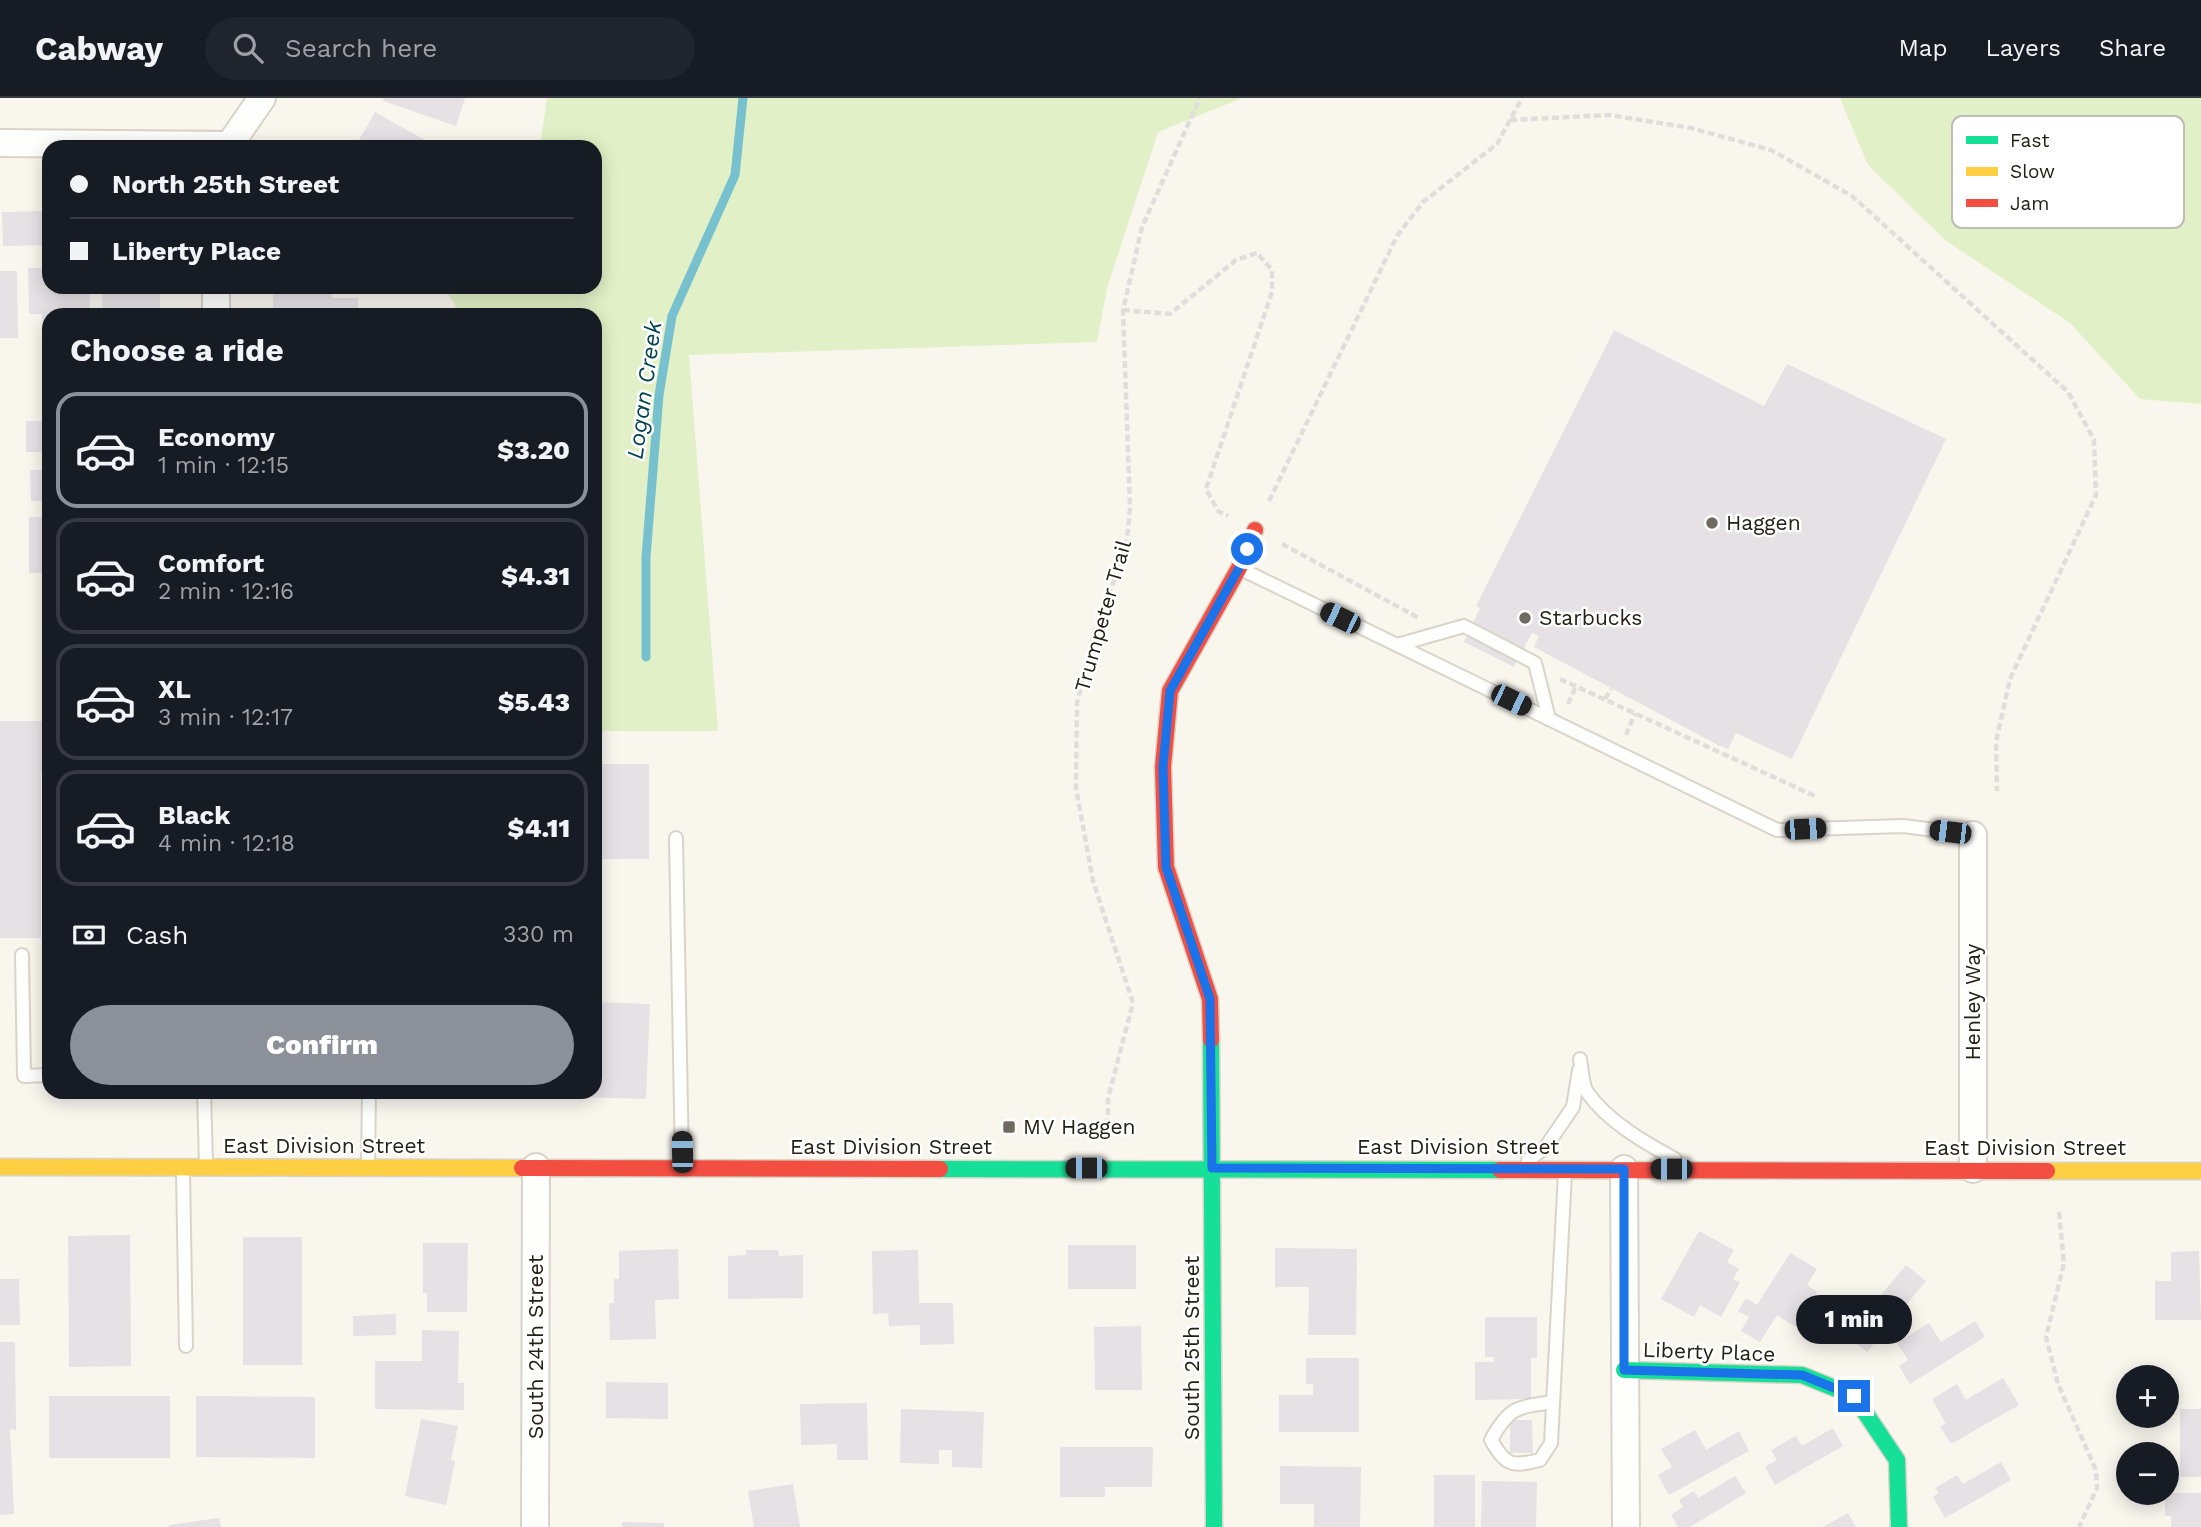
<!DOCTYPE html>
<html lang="en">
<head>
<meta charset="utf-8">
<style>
	:root { --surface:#171b24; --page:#20242c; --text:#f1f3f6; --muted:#9ea1a6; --line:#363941; --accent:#8c9099 }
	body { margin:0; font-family:"Work Sans",sans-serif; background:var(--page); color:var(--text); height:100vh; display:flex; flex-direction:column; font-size:26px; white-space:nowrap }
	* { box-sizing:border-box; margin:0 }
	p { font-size:23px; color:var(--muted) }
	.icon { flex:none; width:38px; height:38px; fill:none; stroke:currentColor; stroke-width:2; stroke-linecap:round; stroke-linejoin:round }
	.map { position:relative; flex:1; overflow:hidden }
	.details { position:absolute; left:42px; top:210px; width:560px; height:791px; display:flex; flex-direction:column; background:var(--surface); border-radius:21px; box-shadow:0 4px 18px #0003 }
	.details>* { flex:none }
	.top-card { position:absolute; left:42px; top:42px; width:560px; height:154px; border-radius:21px; box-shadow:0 4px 18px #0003; display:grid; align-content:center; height:154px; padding:0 28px; background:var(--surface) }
	.buttons { position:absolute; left:2116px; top:1267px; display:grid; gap:14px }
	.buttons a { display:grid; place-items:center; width:63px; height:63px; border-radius:50%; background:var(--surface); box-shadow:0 4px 18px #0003; font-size:35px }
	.end { position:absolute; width:32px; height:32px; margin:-16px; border:9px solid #1a73e8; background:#fff; box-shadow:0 0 0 4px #fff }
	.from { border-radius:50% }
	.bubble { position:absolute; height:49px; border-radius:24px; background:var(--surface); box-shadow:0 4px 18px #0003; font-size:23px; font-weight:800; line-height:49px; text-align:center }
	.car { position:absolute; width:21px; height:42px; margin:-21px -10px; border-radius:9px; box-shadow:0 0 5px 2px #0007; background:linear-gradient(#222 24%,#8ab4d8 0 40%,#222 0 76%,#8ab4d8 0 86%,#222 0) }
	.top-card b { display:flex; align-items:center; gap:24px; height:66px; font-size:26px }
	.top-card b+b { border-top:2px solid var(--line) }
	.top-card i { width:18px; height:18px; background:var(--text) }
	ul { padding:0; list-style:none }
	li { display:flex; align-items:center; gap:21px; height:116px; margin:0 14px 10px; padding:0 14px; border:4px solid var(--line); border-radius:21px }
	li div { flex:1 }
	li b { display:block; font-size:26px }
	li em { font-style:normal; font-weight:800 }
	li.current { border-color:var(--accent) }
	li>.icon { width:63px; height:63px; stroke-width:1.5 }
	h2 { padding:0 28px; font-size:32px; line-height:84px }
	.pay { display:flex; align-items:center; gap:18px; height:77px; padding:0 28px; font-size:26px }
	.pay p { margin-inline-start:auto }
	.cta { display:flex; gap:14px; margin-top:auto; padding:14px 28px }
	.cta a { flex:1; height:80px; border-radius:42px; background:var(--accent); color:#fff; font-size:28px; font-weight:800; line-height:80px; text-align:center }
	header { display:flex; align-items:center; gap:42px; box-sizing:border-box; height:98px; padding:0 35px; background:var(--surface); border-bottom:2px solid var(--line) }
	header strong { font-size:33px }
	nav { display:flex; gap:38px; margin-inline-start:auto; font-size:24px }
	.search { width:490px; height:63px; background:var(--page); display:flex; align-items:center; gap:18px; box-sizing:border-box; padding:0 24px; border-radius:38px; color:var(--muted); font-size:26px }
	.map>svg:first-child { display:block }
	.green { fill:#e1f0c6 }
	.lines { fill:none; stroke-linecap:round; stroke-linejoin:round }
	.stream { stroke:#77c0ce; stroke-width:9 }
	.building { fill:#e5e1e4 }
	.lane-casing { stroke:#d8d4c8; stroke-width:16 }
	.street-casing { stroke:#d8d4c8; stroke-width:30 }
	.fast-casing { stroke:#d8d4c8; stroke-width:19 }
	.slow-casing { stroke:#d8d4c8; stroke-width:19 }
	.jam-casing { stroke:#d8d4c8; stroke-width:19 }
	.path { stroke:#e0dedb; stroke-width:4.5; stroke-dasharray:7 3.5; stroke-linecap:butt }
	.lane { stroke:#fefefc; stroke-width:12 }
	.street { stroke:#fefefc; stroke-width:26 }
	.fast { stroke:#16e098; stroke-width:16 }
	.slow { stroke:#ffcf43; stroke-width:16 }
	.jam { stroke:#f24e42; stroke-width:16 }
	.route { stroke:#1a73e8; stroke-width:9 }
	.poi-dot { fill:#6f6b60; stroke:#fff; stroke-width:2.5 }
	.labels { text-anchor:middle; stroke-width:5; stroke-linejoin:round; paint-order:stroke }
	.poi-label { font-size:21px; fill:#252013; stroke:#fff; text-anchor:start }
	.street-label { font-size:21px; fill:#252013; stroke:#fff }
	.water-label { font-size:23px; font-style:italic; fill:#014450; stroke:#fff }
	.key { fill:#fff; stroke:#bebcb8; stroke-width:2 }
	.key-label { font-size:19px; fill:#252013 }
</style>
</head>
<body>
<header>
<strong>Cabway</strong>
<div class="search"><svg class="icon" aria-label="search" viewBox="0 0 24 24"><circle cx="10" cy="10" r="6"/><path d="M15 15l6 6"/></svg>Search here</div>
<nav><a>Map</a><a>Layers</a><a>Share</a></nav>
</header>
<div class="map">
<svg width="2201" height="1429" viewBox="0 0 2201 1429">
	<rect width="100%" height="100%" fill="#f9f6ee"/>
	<g class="green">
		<path d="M547,0H1242L1158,34L1107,190L1097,244L689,257L718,633H595V217H461L444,189H595V49H540Z"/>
		<path d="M1840,0H2201V306L2140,301L2070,225L1945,142L1868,67Z"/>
	</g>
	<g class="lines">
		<path class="stream" d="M646,559V459L659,297L672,218L735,77L743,0"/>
	</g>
	<g class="building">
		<path d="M384,0H465L456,28L383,3Z"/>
		<path d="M375,14L437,49H355Z"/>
		<path d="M48,113L49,147L3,148L2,114Z"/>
		<path d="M28,170H49V189H89L90,214L49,217V239H43L42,216H29Z"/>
		<path d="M0,173H17L18,240H0Z"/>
		<path d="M102,189H160V217H103Z"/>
		<path d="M273,189H331L332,200H358V215L273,216Z"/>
		<path d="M1614,232L1764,308L1787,266L1946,341L1792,661L1736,635L1728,651L1718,647L1534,549L1539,538L1532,535L1514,569L1464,544L1480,510L1476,508Z"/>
		<rect x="26" y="323" width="23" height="31"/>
		<path d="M30,372H49V403H31Z"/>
		<rect x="29" y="419" width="20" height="56"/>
		<path d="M0,623H49V673H41V840H0Z"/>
		<rect x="595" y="666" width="54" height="95"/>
		<path d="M595,904L650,906L646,1001L577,999V994H595Z"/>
		<path d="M1699,1133L1734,1152L1727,1164L1739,1171L1733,1181L1740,1184L1721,1219L1700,1207L1694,1219L1661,1201Z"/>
		<path d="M130,1137L131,1268L69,1269L68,1138Z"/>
		<rect x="243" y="1139" width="59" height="128"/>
		<path d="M423,1145H468L467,1214H427V1195H423Z"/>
		<rect x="1068" y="1147" width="68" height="44"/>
		<path d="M1275,1150L1357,1151L1356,1237H1308L1309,1189H1275Z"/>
		<path d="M678,1151L679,1201L655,1202L656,1241L610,1242L609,1205H614V1181H619V1153Z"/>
		<path d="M746,1152H778L779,1158L803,1157V1200L728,1201V1158L746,1157Z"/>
		<path d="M918,1152L919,1205H953L954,1246L920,1247V1227L889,1228L888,1215L873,1216L872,1153Z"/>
		<path d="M2199,1153L2201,1222H2155V1183H2171V1154Z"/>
		<path d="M1790,1155L1817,1171L1807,1187L1817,1194L1796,1229L1777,1217L1760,1244L1741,1233L1749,1219L1738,1213L1746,1200L1757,1207Z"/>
		<path d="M1906,1167L1926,1183L1867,1254L1845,1236L1852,1228L1841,1220L1853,1205L1866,1215Z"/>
		<path d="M0,1181H19L20,1227H0Z"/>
		<path d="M396,1216V1237L353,1238V1218Z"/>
		<path d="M1485,1219H1537V1260H1531V1301L1475,1302V1264H1494V1259H1485Z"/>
		<path d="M1975,1223L1985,1239L1910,1286L1899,1268L1908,1262L1897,1245L1929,1225L1941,1244Z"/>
		<path d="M1141,1228L1142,1292H1095L1094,1229Z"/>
		<path d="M422,1232L459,1233L458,1285H464V1312L375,1311V1263H422Z"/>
		<path d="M0,1244H15L16,1332L10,1331L14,1416L0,1417Z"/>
		<path d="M1306,1260H1359V1334H1279V1297H1313V1286H1306Z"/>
		<path d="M2003,1280L2019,1307L1951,1346L1940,1328L1946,1326L1932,1301L1957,1286L1966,1302Z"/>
		<path d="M606,1284L668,1285V1321L606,1320Z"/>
		<rect x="49" y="1298" width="121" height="62"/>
		<path d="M196,1298L315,1299V1360L196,1359Z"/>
		<path d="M867,1305L868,1362H837V1346L801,1347L800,1306Z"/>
		<path d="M901,1311L984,1314L982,1370L952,1369V1352H939V1366L900,1365Z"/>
		<rect x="2180" y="1311" width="21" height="68"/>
		<path d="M421,1321L458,1328L451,1362L455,1363L446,1407L405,1398Z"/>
		<path d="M1510,1322H1532L1533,1355H1510Z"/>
		<path d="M1833,1330L1843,1348L1775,1387L1765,1369L1777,1362L1771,1352L1796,1338L1802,1348Z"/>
		<path d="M1695,1332L1706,1352L1739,1333L1749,1353L1669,1397L1658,1377L1672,1369L1661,1351Z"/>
		<path d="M1060,1349H1153L1152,1389H1105V1399H1060Z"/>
		<path d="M2001,1364L2011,1382L1945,1420L1933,1399L1939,1395L1935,1390L1957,1377L1963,1386Z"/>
		<path d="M1280,1368L1361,1369L1360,1429H1314V1406H1280Z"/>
		<rect x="1434" y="1377" width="41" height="52"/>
		<path d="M1735,1378L1746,1395L1690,1429H1678L1671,1417L1683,1409L1679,1402L1694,1393L1698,1400Z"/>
		<path d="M1482,1383L1537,1384L1536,1429H1481Z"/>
		<path d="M793,1386L800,1429H754L748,1393Z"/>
		<path d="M2165,1395H2201V1429H2171V1418H2165Z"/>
		<path d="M1848,1415L1856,1429H1823Z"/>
		<path d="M219,1420L221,1429H169V1427Z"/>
		<path d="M622,1424L664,1425V1429H622Z"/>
	</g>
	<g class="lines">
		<g class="lane-casing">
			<g id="lane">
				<path d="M1243,472L1777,732L1903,728L1973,737"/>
				<path d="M1397,547L1464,528L1535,565L1549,621"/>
				<path d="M676,740L682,1066"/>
				<path d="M22,857L24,978L49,977"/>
				<path d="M1580,961C1582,971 1582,986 1587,994C1607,1023 1645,1045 1675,1061"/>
				<path d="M204,994L206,1065"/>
				<path d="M1528,1062L1545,1050L1573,1009L1579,972"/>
				<path d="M368,1067L369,994"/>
				<path d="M183,1073L186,1248"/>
				<path d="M1553,1304C1517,1309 1509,1309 1491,1342C1506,1368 1512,1369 1540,1362L1551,1345L1565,1074"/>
			</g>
		</g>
		<g class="street-casing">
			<g id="street">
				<path d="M0,45L229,47"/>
				<path d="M228,49L262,0"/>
				<path d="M216,189V217"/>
				<path d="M1973,737V1071"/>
				<path d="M1624,1071L1626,1429"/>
				<path d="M535,1429L536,1069"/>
			</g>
		</g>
		<g class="fast-casing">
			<g id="fast">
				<path d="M1211,942L1214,1429"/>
				<path d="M940,1071L1500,1072"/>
				<path d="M1624,1272L1802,1277L1854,1298L1897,1362L1899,1429"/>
			</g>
		</g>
		<g class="slow-casing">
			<g id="slow">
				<path d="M0,1069L522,1070"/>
				<path d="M2047,1073H2201"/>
			</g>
		</g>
		<g class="jam-casing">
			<g id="jam">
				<path d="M1211,942L1210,901L1166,769L1163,669L1170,593L1239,470L1255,432"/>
				<path d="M522,1070L940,1071"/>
				<path d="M1500,1072L2047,1073"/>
			</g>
		</g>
		<g class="path">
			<path d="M1510,22L1610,17L1691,30L1771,52L1852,98L2068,294L2094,342L2096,397L2010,581L1996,644L1997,693"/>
			<path d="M1123,212L1170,216L1236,162L1257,155L1272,172V194L1206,391L1218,413L1228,418"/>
			<path d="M1269,403L1397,138L1423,104L1497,46L1522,0"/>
			<path d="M1282,446L1419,520"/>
			<path d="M1560,581L1817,699"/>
			<path d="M1605,601L1611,591"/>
			<path d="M1568,606L1576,588"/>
			<path d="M1626,637L1635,615"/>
			<path d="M1108,1038V1000L1133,905L1093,783L1076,690L1077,605L1095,531L1126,453L1130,410L1123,212L1142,129L1200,0"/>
			<path d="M2059,1114L2064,1165L2046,1239L2058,1286L2096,1372L2097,1390L2079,1429"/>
		</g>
		<use href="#lane" class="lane"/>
		<use href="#street" class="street"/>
		<use href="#fast" class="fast"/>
		<use href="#slow" class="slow"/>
		<use href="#jam" class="jam"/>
	</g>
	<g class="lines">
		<path class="route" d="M1247,451L1239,470L1170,593L1163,669L1166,769L1210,901L1212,1070L1624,1071V1272L1802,1277L1854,1298"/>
	</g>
	<g class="poi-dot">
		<circle cx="1712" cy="425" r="7"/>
		<circle cx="1525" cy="520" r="7"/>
		<rect x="1002" y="1022" width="14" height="14" rx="3.5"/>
	</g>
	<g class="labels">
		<g class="poi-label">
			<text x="1726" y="432">Haggen</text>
			<text x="1539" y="527">Starbucks</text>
			<text x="1023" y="1036">MV Haggen</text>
		</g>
		<g class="street-label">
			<text transform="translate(1103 518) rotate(-74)" y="7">Trumpeter Trail</text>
			<text transform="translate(1973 904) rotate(-90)" y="7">Henley Way</text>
			<text x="324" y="1055">East Division Street</text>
			<text x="891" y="1056">East Division Street</text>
			<text x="1458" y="1056">East Division Street</text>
			<text x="2025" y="1057">East Division Street</text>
			<text transform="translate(536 1249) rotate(-90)" y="7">South 24th Street</text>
			<text transform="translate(1192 1250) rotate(-90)" y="7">South 25th Street</text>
			<text transform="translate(1709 1254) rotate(2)" y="7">Liberty Place</text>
		</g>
		<g class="water-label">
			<text transform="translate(644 292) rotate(-82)" y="8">Logan Creek</text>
		</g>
	</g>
	<rect x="1952" y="18" width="232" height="112" rx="10" class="key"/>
	<rect x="1966" y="38" width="32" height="8" fill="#16e098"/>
	<rect x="1966" y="69" width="32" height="9" fill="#ffcf43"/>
	<rect x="1966" y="101" width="32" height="8" fill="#f24e42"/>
	<g class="key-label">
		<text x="2010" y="49">Fast</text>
		<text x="2010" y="80">Slow</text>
		<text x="2010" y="112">Jam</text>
	</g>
</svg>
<div class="buttons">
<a>+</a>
<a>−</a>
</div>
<i class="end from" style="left:1247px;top:451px"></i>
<i class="end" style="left:1854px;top:1298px"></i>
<div class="bubble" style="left:1796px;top:1197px;width:116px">1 min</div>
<i class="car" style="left:1340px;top:520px;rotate:296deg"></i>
<i class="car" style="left:1511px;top:602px;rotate:116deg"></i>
<i class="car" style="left:1805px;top:731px;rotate:87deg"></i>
<i class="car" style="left:1950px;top:734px;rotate:277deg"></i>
<i class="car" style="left:682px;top:1054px;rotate:359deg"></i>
<i class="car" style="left:1086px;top:1070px;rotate:270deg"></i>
<i class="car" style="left:1671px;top:1071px;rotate:270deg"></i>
<div class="top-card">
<b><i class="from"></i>North 25th Street</b>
<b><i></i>Liberty Place</b>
</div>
<section class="details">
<h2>Choose a ride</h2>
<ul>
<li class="current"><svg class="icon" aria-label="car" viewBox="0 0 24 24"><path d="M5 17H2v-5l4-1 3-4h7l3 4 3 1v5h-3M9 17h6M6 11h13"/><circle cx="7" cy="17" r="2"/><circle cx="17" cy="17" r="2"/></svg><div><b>Economy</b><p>1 min · 12:15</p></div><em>$3.20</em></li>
<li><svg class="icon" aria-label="car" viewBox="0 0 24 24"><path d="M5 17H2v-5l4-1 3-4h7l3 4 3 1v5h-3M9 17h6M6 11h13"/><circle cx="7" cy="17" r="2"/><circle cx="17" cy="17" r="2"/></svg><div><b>Comfort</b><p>2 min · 12:16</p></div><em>$4.31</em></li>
<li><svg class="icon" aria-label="car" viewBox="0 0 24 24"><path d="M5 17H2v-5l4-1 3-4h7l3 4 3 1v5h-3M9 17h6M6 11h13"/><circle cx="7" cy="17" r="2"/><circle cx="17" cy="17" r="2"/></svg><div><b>XL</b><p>3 min · 12:17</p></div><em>$5.43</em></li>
<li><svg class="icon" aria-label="car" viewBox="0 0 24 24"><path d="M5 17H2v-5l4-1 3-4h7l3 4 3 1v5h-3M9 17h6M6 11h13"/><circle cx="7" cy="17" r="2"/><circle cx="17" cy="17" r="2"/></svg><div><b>Black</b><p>4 min · 12:18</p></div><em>$4.11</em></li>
</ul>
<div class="pay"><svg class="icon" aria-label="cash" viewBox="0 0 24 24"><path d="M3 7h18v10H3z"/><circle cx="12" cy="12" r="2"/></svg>Cash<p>330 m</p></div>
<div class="cta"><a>Confirm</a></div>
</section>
</div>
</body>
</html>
